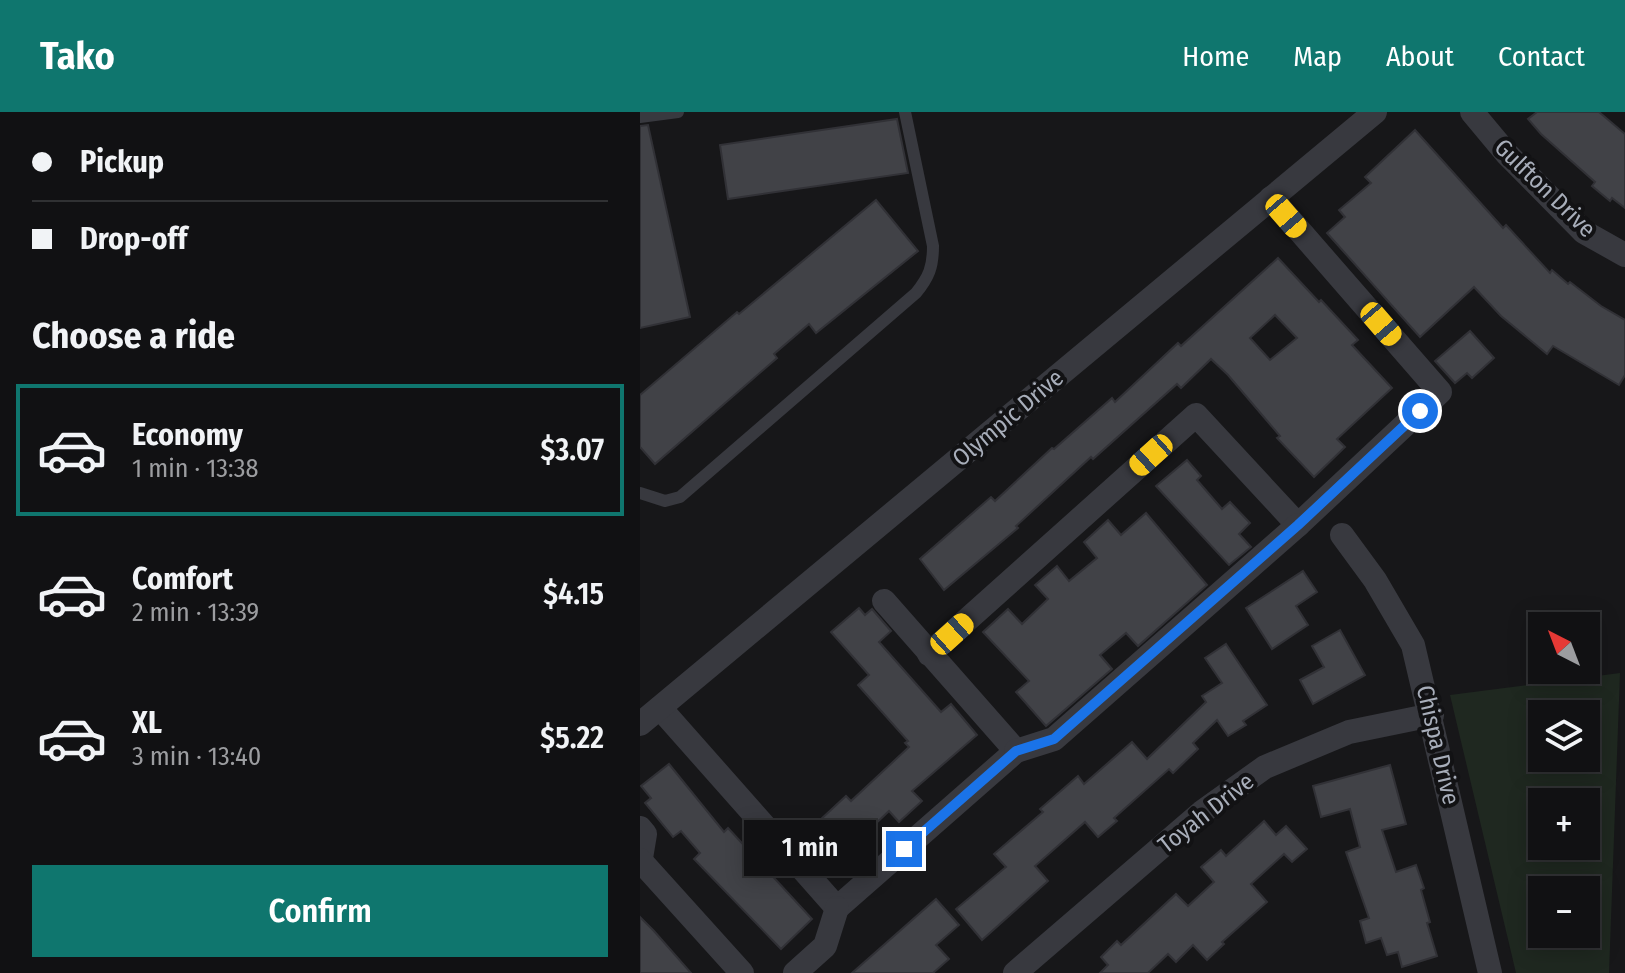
<!DOCTYPE html>
<html lang="en">
<head>
<meta charset="utf-8">
<style>
	:root { --surface:#111113; --page:#1e1f21; --text:#f1f3f6; --muted:#9c9da0; --line:#303133; --accent:#0f766e }
	body { margin:0; font-family:"Fira Sans Condensed",sans-serif; background:var(--page); color:var(--text); height:100vh; display:flex; flex-direction:column; font-size:30px; white-space:nowrap }
	* { box-sizing:border-box; margin:0 }
	p { font-size:26px; color:var(--muted) }
	.icon { flex:none; width:44px; height:44px; fill:none; stroke:currentColor; stroke-width:2; stroke-linecap:round; stroke-linejoin:round }
	.map { position:relative; flex:1; overflow:hidden }
	.sheet { display:flex; flex-direction:column; background:var(--surface); width:640px }
	.sheet>* { flex:none }
	.guide { display:grid; align-content:center; height:176px; padding:0 32px; background:var(--surface) }
	.needle { width:52px; rotate:318deg }
	.fabs { position:absolute; left:888px; top:500px; display:grid; gap:16px }
	.fabs a { display:grid; place-items:center; width:72px; height:72px; border-radius:0px; background:var(--surface); box-shadow:0 4px 20px #0003,0 0 0 2px var(--line); font-size:40px }
	.end { position:absolute; width:36px; height:36px; margin:-18px; border:10px solid #1a73e8; background:#fff; box-shadow:0 0 0 4px #fff }
	.from { border-radius:50% }
	.bubble { position:absolute; height:56px; border-radius:0px; background:var(--surface); box-shadow:0 4px 20px #0003,0 0 0 2px var(--line); font-size:26px; font-weight:600; line-height:56px; text-align:center }
	.car { position:absolute; width:24px; height:48px; margin:-24px -12px; border-radius:10px; box-shadow:0 0 6px 2px #0007; background:linear-gradient(#f5c518 24%,#345 0 40%,#f5c518 0 76%,#345 0 86%,#f5c518 0) }
	.guide b { display:flex; align-items:center; gap:28px; height:76px; font-size:30px }
	.guide b+b { border-top:2px solid var(--line) }
	.guide i { width:20px; height:20px; background:var(--text) }
	ul { padding:0; list-style:none }
	li { display:flex; align-items:center; gap:24px; height:132px; margin:0 16px 12px; padding:0 16px; border:4px solid transparent; border-radius:0px }
	li div { flex:1 }
	li b { display:block; font-size:30px }
	li em { font-style:normal; font-weight:600 }
	li.on { border-color:var(--accent) }
	li>.icon { width:72px; height:72px; stroke-width:1.5 }
	h2 { padding:0 32px; font-size:36px; line-height:96px }
	.action { display:flex; gap:16px; margin-top:auto; padding:16px 32px }
	.action a { flex:1; height:92px; border-radius:0px; background:var(--accent); color:#fff; font-size:32px; font-weight:600; line-height:92px; text-align:center }
	header { display:flex; align-items:center; gap:48px; box-sizing:border-box; height:112px; padding:0 40px; background:var(--accent); color:#fff }
	header strong { font-size:38px }
	nav { display:flex; gap:44px; margin-inline-start:auto; font-size:28px }
	main { display:flex; flex:1; min-height:0 }
	.map>svg:first-child { display:block }
	.green { fill:#1f2820; fill-rule:evenodd }
	.building { fill:#414247; stroke:#313136; stroke-width:2; fill-rule:evenodd }
	.lines { fill:none; stroke-linecap:round; stroke-linejoin:round }
	.lane { stroke:#38393f; stroke-width:12 }
	.street { stroke:#38393f; stroke-width:24 }
	.route { stroke:#1a73e8; stroke-width:10 }
	.labels { text-anchor:middle; stroke-width:8; stroke-linejoin:round; paint-order:stroke }
	.street-label { font-size:24px; fill:#a8aeba; stroke:#121214 }
</style>
</head>
<body>
<header>
<strong>Tako</strong>
<nav><a>Home</a><a>Map</a><a>About</a><a>Contact</a></nav>
</header>
<main>
<section class="sheet">
<div class="guide">
<b><i class="from"></i>Pickup</b>
<b><i></i>Drop-off</b>
</div>
<h2>Choose a ride</h2>
<ul>
<li class="on"><svg class="icon" aria-label="car" viewBox="0 0 24 24"><path d="M5 17H2v-5l4-1 3-4h7l3 4 3 1v5h-3M9 17h6M6 11h13"/><circle cx="7" cy="17" r="2"/><circle cx="17" cy="17" r="2"/></svg><div><b>Economy</b><p>1 min · 13:38</p></div><em>$3.07</em></li>
<li><svg class="icon" aria-label="car" viewBox="0 0 24 24"><path d="M5 17H2v-5l4-1 3-4h7l3 4 3 1v5h-3M9 17h6M6 11h13"/><circle cx="7" cy="17" r="2"/><circle cx="17" cy="17" r="2"/></svg><div><b>Comfort</b><p>2 min · 13:39</p></div><em>$4.15</em></li>
<li><svg class="icon" aria-label="car" viewBox="0 0 24 24"><path d="M5 17H2v-5l4-1 3-4h7l3 4 3 1v5h-3M9 17h6M6 11h13"/><circle cx="7" cy="17" r="2"/><circle cx="17" cy="17" r="2"/></svg><div><b>XL</b><p>3 min · 13:40</p></div><em>$5.22</em></li>
</ul>
<div class="action"><a>Confirm</a></div>
</section>
<div class="map">
<svg width="985" height="861" viewBox="0 0 985 861">
	<rect width="100%" height="100%" fill="#171719"/>
	<path class="green" d="M980,561L969,861H876L810,583ZM902,602H946V646H902ZM902,690H946V734H902ZM902,778H946V822H902Z"/>
	<g class="building">
		<path d="M897,0H959L985,22V96L972,86L970,89L952,74L955,70L901,22L888,7Z"/>
		<path d="M257,7L268,61L88,87L80,33Z"/>
		<path d="M8,13L50,205L0,216V14Z"/>
		<path d="M775,18L863,116L866,113L910,161L912,158L928,172L930,170L961,194L985,208V263L979,273L913,234L907,242L861,204L834,175L780,225L687,121L705,105L699,98L731,71L725,65Z"/>
		<path d="M236,88L278,139L176,221L169,212L134,242L137,246L15,352L0,335V283L97,200L99,202Z"/>
		<path d="M638,146L679,190L681,188L718,228L712,233L752,276L697,327L705,335L674,365L637,326L640,324L588,263L571,247L541,276L537,272L453,347L451,345L376,414L378,416L304,478L280,447L351,385L355,389L412,336L414,337L472,286L475,290L538,231L541,234ZM635,203L657,226L630,248L610,226Z"/>
		<path d="M830,219L854,246L832,266L827,261L815,271L795,249Z"/>
		<path d="M547,348L561,364L557,368L582,397L590,390L610,411L599,422L611,435L589,453L516,374Z"/>
		<path d="M506,401L567,473L498,534L486,521L460,543L472,557L406,614L376,580L389,569L343,520L368,497L382,512L408,487L395,473L417,454L429,469L457,446L444,430L468,408L481,423Z"/>
		<path d="M663,459L677,480L656,494L668,513L632,537L606,496Z"/>
		<path d="M219,496L225,503L232,497L251,519L239,530L301,600L311,592L337,623L272,679L282,689L259,710L249,699L194,751L166,721L206,684L211,689L269,635L265,631L268,629L218,573L229,563L191,520Z"/>
		<path d="M700,518L725,563L673,592L660,568L684,555L672,534Z"/>
		<path d="M586,532L627,593L603,609L606,613L588,624L577,608L553,631L558,637L533,661L529,657L474,706L477,709L458,725L445,710L395,754L408,769L342,828L316,797L366,755L354,742L403,700L400,697L438,664L444,672L492,630L507,647L566,590L562,584L582,571L565,546Z"/>
		<path d="M29,652L84,720L88,716L172,807L141,837L54,747L60,741L41,719L33,725L5,691L11,686L1,674Z"/>
		<path d="M750,653L766,712L742,718L756,760L776,753L784,776L781,778L790,810L787,811L797,844L762,855L758,840L747,843L741,826L726,831L720,809L729,806L706,740L720,735L710,697L681,705L673,674Z"/>
		<path d="M624,709L636,723L646,714L667,737L652,750L644,742L611,772L627,790L582,830L584,832L567,848L553,833L536,850L528,842L508,861H460L468,853L461,845L477,829L481,833L536,782L548,794L574,770L561,755L581,738L586,744Z"/>
		<path d="M296,787L319,813L296,833L309,847L293,861H212Z"/>
		<path d="M0,805L14,819L51,861H0Z"/>
	</g>
	<g class="lines">
		<g class="lane">
			<path d="M0,5L38,0"/>
			<path d="M0,381L25,389L40,385L276,181C289,165 293,155 293,134L265,0"/>
		</g>
		<g class="street">
			<path d="M832,0L867,42L944,120L985,143"/>
			<path d="M702,423L735,468L773,533L850,861"/>
			<path d="M289,542L556,303L658,413L800,280L631,86"/>
			<path d="M20,596L197,796L376,639L244,489"/>
			<path d="M0,612L735,0"/>
			<path d="M376,639L414,627L658,413"/>
			<path d="M0,716L5,722L1,746"/>
			<path d="M0,748L102,861"/>
			<path d="M155,861L185,834L197,796"/>
			<path d="M375,861L562,700L625,655L709,620L792,603"/>
		</g>
	</g>
	<g class="lines">
		<path class="route" d="M264,737L376,639L414,627L658,413L780,299"/>
	</g>
	<g class="labels">
		<g class="street-label">
			<text transform="translate(905 76) rotate(44)" y="8">Gulfton Drive</text>
			<text transform="translate(368 306) rotate(-40)" y="8">Olympic Drive</text>
			<text transform="translate(798 633) rotate(77)" y="8">Chispa Drive</text>
			<text transform="translate(566 701) rotate(-38)" y="8">Toyah Drive</text>
		</g>
	</g>
</svg>
<div class="fabs">
<a><svg class="needle" viewBox="-14 -14 28 28"><path d="M0-13l5 13h-10z" fill="#e53935"/><path d="M0 13l5-13h-10z" fill="#9c9da0"/></svg></a>
<a><svg class="icon" aria-label="layers" viewBox="0 0 24 24"><path d="M12 4l9 5-9 5-9-5zM3 14l9 5 9-5"/></svg></a>
<a>+</a>
<a>−</a>
</div>
<i class="end from" style="left:780px;top:299px"></i>
<i class="end" style="left:264px;top:737px"></i>
<div class="bubble" style="left:104px;top:708px;width:132px">1 min</div>
<i class="car" style="left:646px;top:104px;rotate:139deg"></i>
<i class="car" style="left:741px;top:212px;rotate:139deg"></i>
<i class="car" style="left:511px;top:343px;rotate:228deg"></i>
<i class="car" style="left:312px;top:522px;rotate:48deg"></i>
</div>
</main>
</body>
</html>
